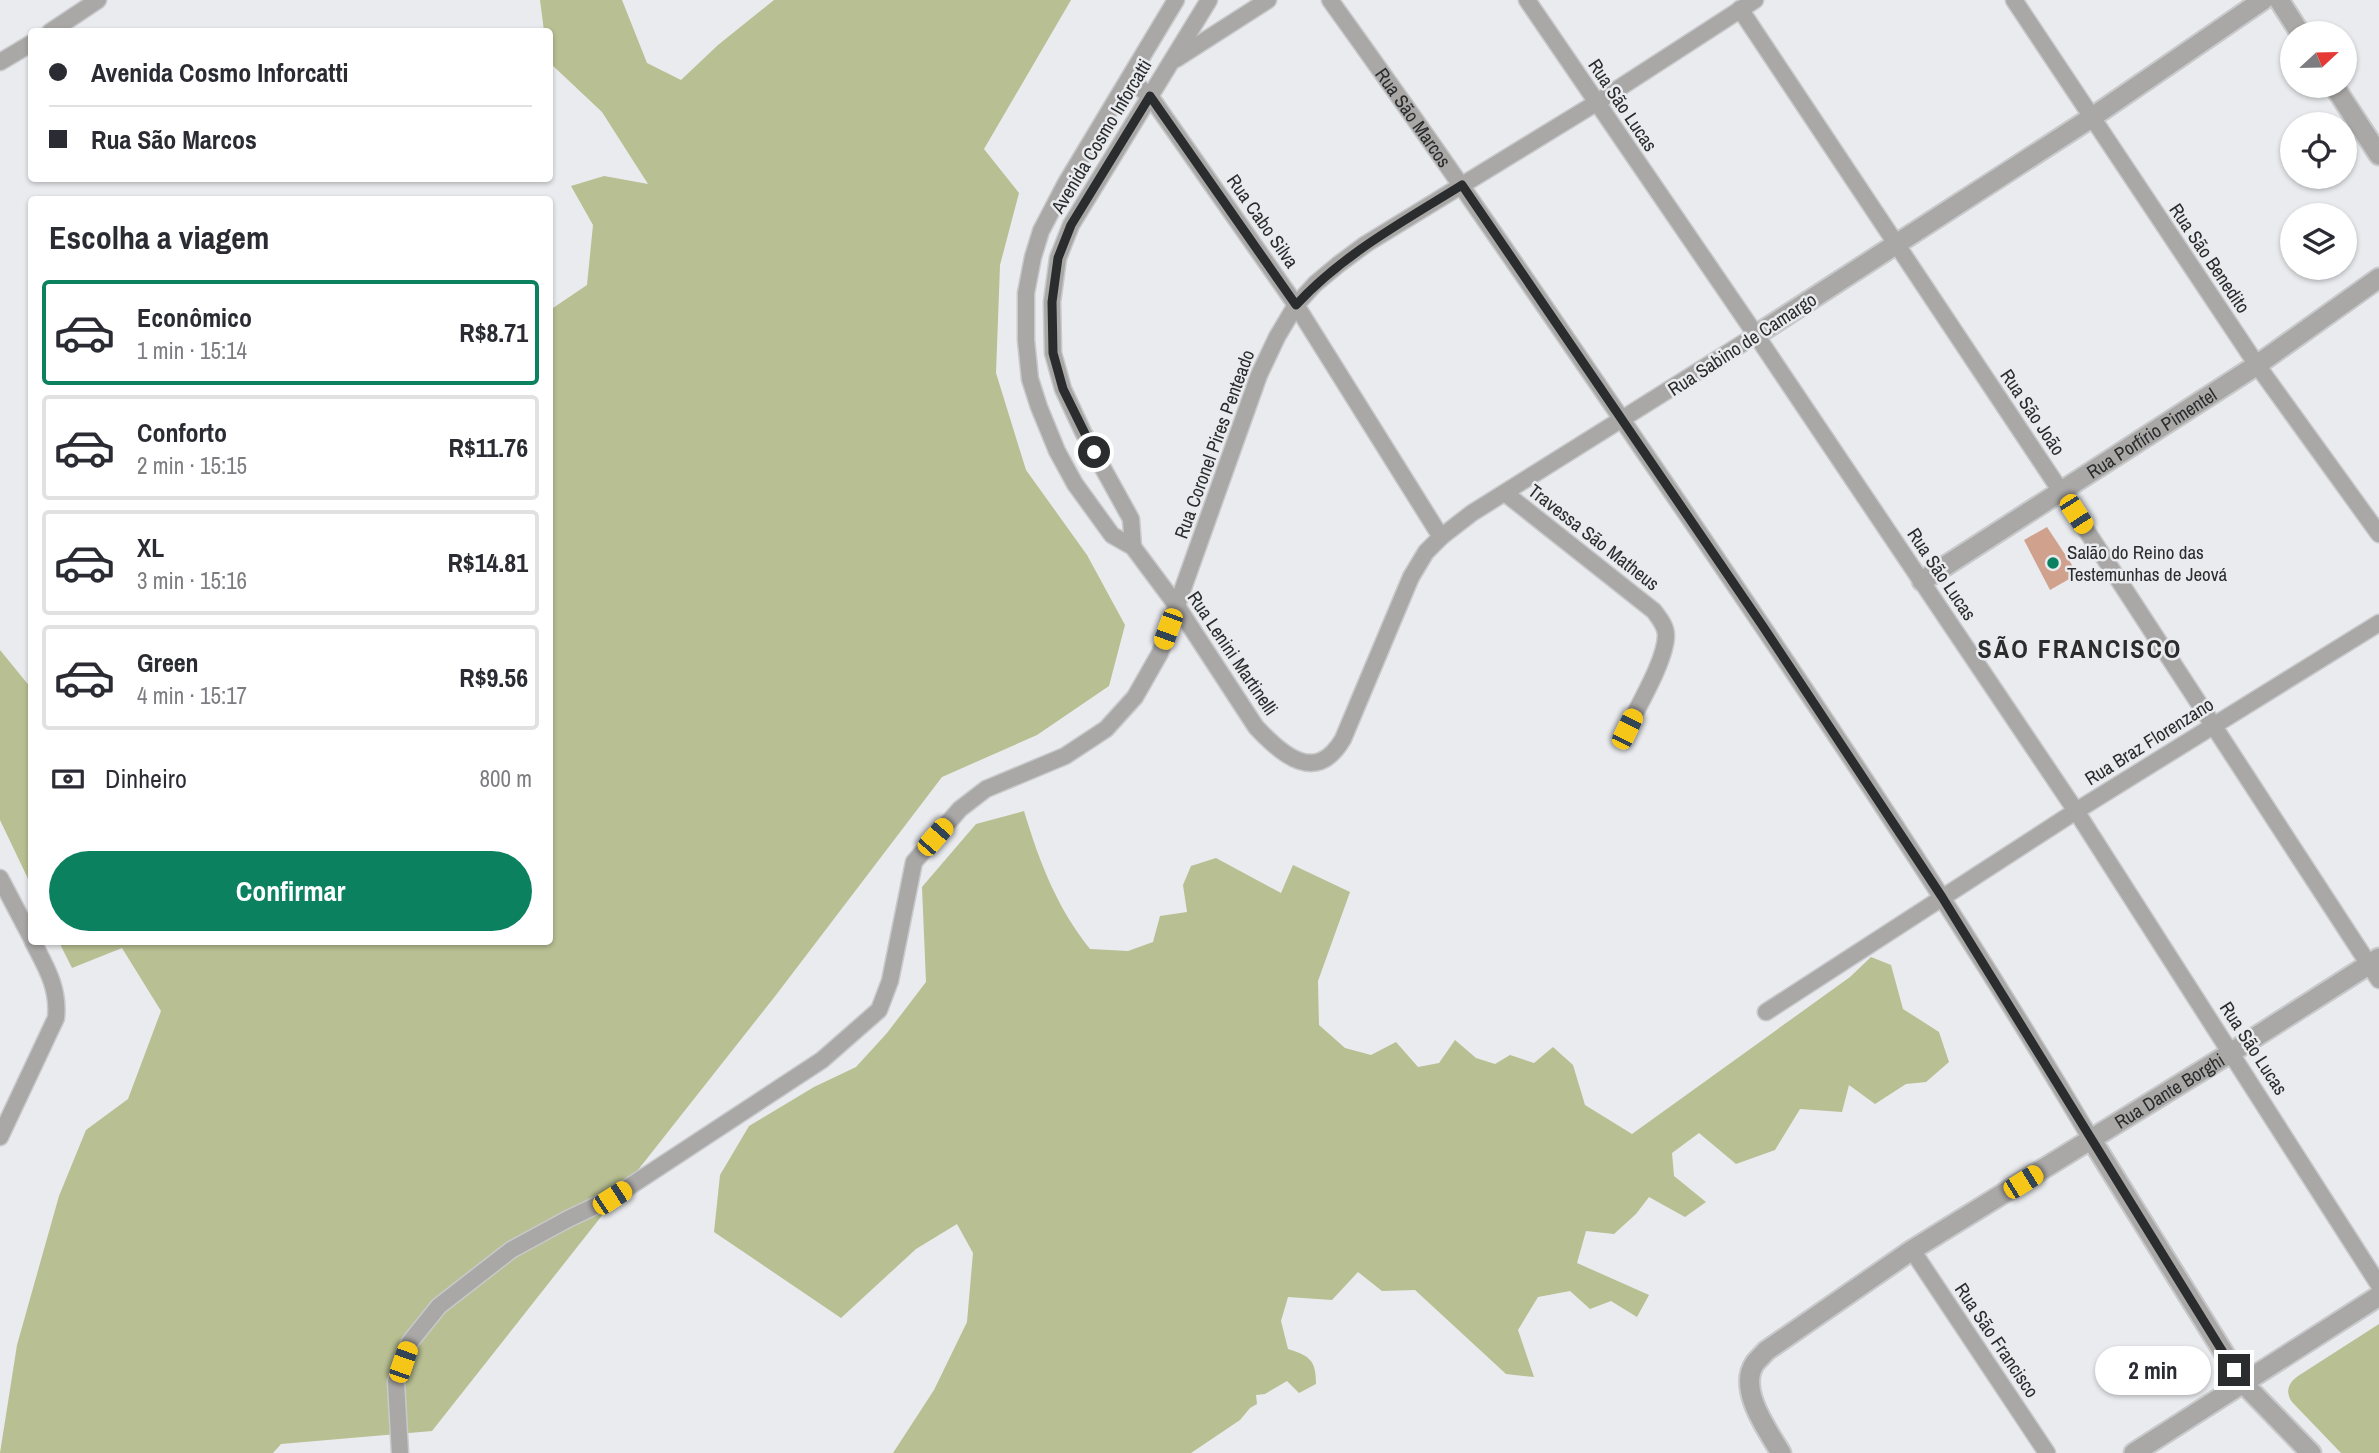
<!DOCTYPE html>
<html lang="pt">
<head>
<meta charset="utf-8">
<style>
	:root { --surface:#fff; --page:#f7f7f7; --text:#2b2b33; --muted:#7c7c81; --line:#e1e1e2; --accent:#0b8160 }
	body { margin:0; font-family:"Archivo Narrow",sans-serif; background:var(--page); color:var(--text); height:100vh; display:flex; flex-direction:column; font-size:26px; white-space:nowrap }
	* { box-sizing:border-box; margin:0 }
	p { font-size:23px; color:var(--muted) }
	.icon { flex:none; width:38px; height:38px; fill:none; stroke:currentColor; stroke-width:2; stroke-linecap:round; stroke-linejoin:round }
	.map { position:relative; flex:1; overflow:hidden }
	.side { position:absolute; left:28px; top:196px; width:525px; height:749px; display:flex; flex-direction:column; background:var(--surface); border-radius:7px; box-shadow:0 2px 5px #0004 }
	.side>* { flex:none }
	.banner { position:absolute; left:28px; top:28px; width:525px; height:154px; border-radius:7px; box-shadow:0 2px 5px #0004; display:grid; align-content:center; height:154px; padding:0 21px; background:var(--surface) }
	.needle { width:46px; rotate:68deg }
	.controls { position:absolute; left:2280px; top:21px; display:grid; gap:14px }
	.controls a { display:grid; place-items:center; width:77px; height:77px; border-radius:50%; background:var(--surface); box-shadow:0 2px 5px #0004; font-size:35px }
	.end { position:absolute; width:32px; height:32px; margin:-16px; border:9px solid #2b2c2d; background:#fff; box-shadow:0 0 0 4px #fff }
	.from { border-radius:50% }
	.bubble { position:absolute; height:49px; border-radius:24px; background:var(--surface); box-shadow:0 2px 5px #0004; font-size:23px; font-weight:700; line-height:49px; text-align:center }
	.car { position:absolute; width:21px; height:42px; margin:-21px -10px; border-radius:9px; box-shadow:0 0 5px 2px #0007; background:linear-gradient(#f5c518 24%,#345 0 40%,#f5c518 0 76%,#345 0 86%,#f5c518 0) }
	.banner b { display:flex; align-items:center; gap:24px; height:66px; font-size:26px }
	.banner b+b { border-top:2px solid var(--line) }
	.banner i { width:18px; height:18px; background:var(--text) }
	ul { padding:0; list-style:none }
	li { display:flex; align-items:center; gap:21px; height:105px; margin:0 14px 10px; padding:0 7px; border:4px solid var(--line); border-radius:7px }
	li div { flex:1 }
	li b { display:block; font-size:26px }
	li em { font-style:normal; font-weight:700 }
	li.selected { border-color:var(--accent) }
	li>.icon { width:63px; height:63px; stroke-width:1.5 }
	h2 { padding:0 21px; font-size:32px; line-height:84px }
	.pay { display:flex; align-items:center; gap:18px; height:77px; padding:0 21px; font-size:26px }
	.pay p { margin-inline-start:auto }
	.cta { display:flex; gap:14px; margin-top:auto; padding:14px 21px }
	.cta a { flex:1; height:80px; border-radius:42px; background:var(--accent); color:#fff; font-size:28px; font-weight:700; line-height:80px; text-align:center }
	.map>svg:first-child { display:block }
	.green { fill:#b8bf93 }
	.forest { fill:#b8bf92 }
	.building { fill:#d0a28e }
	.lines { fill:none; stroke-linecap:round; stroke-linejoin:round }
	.minor-casing { stroke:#c7c9cb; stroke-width:19 }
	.tertiary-casing { stroke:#c7c9cb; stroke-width:23 }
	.minor { stroke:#a9a8a7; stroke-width:16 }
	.tertiary { stroke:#a9a8a7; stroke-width:19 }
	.route { stroke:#2b2c2d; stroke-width:9 }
	.poi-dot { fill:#0b8160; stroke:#e9ebee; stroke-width:2.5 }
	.labels { text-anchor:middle; stroke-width:5; stroke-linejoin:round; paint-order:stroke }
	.street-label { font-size:19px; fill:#2b2c2d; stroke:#e9ebee }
	.poi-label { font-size:19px; fill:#2b2c2d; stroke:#e9ebee; text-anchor:start }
	.district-label { font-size:26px; font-weight:bold; letter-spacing:2px; fill:#2b2c2d; stroke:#e9ebee }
</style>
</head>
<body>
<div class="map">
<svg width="2379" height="1453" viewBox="0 0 2379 1453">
	<rect width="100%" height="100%" fill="#e9ebee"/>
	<path class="green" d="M2379,1324V1453H2341L2292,1402C2285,1392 2288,1383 2298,1376Z"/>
	<g class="forest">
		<path d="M540,0H622L647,63L681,80L718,45L774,0H1071L984,149L1019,193L1000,265L996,373L1026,470L1087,555L1125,625L1109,686L1037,735L942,777L776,995L432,1431L281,1444L273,1453H0L17,1345L59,1196L86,1130L128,1099L161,1011L122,948L72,968L59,942H550V310L587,285L593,225L571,186L604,176L648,184L602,112L550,63V32L544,31Z"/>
		<path d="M0,650L31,688V885L0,820Z"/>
		<path d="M1024,811C1039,861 1057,908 1090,949L1128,951L1153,942L1160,916L1187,912L1183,885L1191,866L1216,858L1281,893L1293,865L1350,892L1318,981L1319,1025L1345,1048L1371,1055L1396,1042L1418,1067L1439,1063L1455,1040L1476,1058L1495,1064L1510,1055L1534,1063L1553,1047L1573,1065L1585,1105L1632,1134L1850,977L1871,957L1891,965L1903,1009L1939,1032L1949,1062L1926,1082L1906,1084L1875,1104L1849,1085L1842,1112L1800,1109L1775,1150L1736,1164L1699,1133L1672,1153L1674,1176L1706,1202L1685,1217L1649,1197L1636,1214L1614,1234L1586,1231L1577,1263L1649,1295L1637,1317L1611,1301L1590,1309L1570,1291L1538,1297L1518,1330L1534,1377L1506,1374L1415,1290L1382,1291L1358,1272L1332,1300L1288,1297L1281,1321L1288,1349C1310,1356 1316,1360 1316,1384L1299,1393L1287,1381L1265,1394L1256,1395L1257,1404L1250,1408L1240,1420L1191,1453H893L934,1390L967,1322L973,1253L957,1224L916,1249L841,1318L714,1232L720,1175L749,1126L814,1087L856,1067L887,1033L926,982L922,887L976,824Z"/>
	</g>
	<path class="building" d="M2047,527L2078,574L2050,590L2024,540Z"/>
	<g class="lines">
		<g class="minor-casing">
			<g id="minor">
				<path d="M1176,0L1066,183L1041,231L1033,257L1026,293V340L1030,379L1039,407L1057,451L1075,484L1112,535L1133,547L1177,606L1256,727C1282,755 1316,785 1343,739L1411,577L1426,552L1441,537L1472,513L1756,335"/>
				<path id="s1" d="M1330,0C1451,168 1567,339 1683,509C1824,716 1964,924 2091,1139"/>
				<path d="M1527,0L1756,335L2076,811L2379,1285"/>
				<path d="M2014,0L2257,365L2379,534"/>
				<path d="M1740,9L2062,493L2379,980"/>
				<path d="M50,32L98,0"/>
				<path d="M1176,59L1268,0"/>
				<path d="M0,62L32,43"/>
				<path d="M1129,79L1150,96L1296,305L1441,537"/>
				<path d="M1505,493L1654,611C1659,618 1666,626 1666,635C1666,660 1638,706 1627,729"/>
				<path d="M1133,547L1131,519L1083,432L1063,389L1053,353L1052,302L1058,258L1071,225L1209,0"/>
				<path d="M0,878L32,939"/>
				<path d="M1766,1012L2076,811L2379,623"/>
				<path d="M0,1137L56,1018C59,988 46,967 33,942"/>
				<path d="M1912,1250L2047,1453"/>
				<path d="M400,1453L396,1382L410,1342L439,1306L511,1250L568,1219L612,1198L822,1060L879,1010L890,981L914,862L960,809L986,789L1065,756L1106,729L1135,697L1160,653L1259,375L1277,337L1296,305L1315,284L1339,264L1366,244L1596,103L1755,0"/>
			</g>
		</g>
		<g class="tertiary-casing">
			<g id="tertiary">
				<path d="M2279,0L2300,33"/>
				<path d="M2334,86L2379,155"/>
				<path d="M1756,335L2091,118L2263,0"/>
				<path id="s2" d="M1922,581L2257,365L2379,278"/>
				<path d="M2091,1139L2242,1382L2311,1453"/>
				<path id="s3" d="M1781,1453C1768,1431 1737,1389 1755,1363C1758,1359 1763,1355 1766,1351L1912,1250L2232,1052L2379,958"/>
				<path d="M2134,1453L2379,1296"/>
			</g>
		</g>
		<use href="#minor" class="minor"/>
		<use href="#tertiary" class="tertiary"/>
	</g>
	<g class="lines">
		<path class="route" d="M1094,452L1063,389L1053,353L1052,302L1058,258L1071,225L1150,96L1296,305C1343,254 1404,221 1462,185L1762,625L1942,897L2234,1370"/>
	</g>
	<circle class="poi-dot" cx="2053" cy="563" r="7"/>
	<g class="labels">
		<g class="street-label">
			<text transform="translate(1623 105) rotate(56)" y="7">Rua São Lucas</text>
			<text dy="7" stroke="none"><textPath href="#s1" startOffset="144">Rua São Marcos</textPath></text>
			<text transform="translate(1101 136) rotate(-59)" y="7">Avenida Cosmo Inforcatti</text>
			<text transform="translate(1263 221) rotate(55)" y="7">Rua Cabo Silva</text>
			<text transform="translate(2210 258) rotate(56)" y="7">Rua São Benedito</text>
			<text transform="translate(1742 344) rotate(-33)" y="7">Rua Sabino de Camargo</text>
			<text transform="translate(2033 412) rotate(56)" y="7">Rua São João</text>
			<text dy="7" stroke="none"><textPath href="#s2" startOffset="273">Rua Porfírio Pimentel</textPath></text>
			<text transform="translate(1214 444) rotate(-70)" y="7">Rua Coronel Pires Penteado</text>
			<text transform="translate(1594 537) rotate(38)" y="7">Travessa São Matheus</text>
			<text transform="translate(1942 574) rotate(56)" y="7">Rua São Lucas</text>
			<text transform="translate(1233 653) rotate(56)" y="7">Rua Lenini Martinelli</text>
			<text transform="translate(2149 741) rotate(-32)" y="7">Rua Braz Florenzano</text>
			<text transform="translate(2254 1048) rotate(57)" y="7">Rua São Lucas</text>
			<text dy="7" stroke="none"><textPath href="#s3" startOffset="595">Rua Dante Borghi</textPath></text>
			<text transform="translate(1997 1340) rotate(56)" y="7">Rua São Francisco</text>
		</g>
		<g class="poi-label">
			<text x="2067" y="559">Salão do Reino das<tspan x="2067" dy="22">Testemunhas de Jeová</tspan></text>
		</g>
		<g class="district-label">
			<text x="2080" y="658">SÃO FRANCISCO</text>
		</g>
	</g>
</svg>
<div class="controls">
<a><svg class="needle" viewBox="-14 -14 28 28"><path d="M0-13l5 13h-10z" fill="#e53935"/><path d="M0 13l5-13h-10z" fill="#7c7c81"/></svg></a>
<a><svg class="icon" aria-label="locate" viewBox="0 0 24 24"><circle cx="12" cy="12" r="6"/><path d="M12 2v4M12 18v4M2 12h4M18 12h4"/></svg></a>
<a><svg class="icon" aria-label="layers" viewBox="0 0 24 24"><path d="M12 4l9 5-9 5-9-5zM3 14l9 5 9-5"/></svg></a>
</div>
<i class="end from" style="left:1094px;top:452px"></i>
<i class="end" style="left:2234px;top:1370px"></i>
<div class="bubble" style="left:2095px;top:1346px;width:116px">2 min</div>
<i class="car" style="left:2076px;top:514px;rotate:147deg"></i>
<i class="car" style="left:1168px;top:629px;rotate:200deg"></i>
<i class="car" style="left:1627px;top:729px;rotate:26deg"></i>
<i class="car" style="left:935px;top:837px;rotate:41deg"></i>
<i class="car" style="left:2023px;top:1182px;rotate:58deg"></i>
<i class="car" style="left:612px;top:1198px;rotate:57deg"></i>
<i class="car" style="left:403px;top:1362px;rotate:19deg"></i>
<div class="banner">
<b><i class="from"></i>Avenida Cosmo Inforcatti</b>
<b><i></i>Rua São Marcos</b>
</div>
<section class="side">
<h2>Escolha a viagem</h2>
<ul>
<li class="selected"><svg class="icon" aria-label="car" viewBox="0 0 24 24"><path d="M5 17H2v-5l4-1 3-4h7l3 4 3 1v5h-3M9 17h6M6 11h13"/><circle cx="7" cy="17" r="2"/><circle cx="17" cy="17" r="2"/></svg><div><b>Econômico</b><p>1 min · 15:14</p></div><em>R$8.71</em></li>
<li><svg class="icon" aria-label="car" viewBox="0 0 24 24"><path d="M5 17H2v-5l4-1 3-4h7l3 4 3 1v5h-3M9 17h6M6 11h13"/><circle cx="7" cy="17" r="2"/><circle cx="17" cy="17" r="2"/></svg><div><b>Conforto</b><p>2 min · 15:15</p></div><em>R$11.76</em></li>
<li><svg class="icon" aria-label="car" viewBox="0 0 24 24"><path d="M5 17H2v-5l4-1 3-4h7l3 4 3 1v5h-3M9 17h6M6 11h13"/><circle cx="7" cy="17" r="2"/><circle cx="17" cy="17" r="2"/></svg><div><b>XL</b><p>3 min · 15:16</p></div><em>R$14.81</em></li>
<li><svg class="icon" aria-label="car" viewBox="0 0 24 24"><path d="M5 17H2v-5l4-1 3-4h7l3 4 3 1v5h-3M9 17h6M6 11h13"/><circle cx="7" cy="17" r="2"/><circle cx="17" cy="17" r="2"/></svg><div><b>Green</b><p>4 min · 15:17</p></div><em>R$9.56</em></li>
</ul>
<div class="pay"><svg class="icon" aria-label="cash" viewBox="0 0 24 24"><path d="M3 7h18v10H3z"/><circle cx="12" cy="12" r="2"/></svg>Dinheiro<p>800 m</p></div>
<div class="cta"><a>Confirmar</a></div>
</section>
</div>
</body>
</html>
